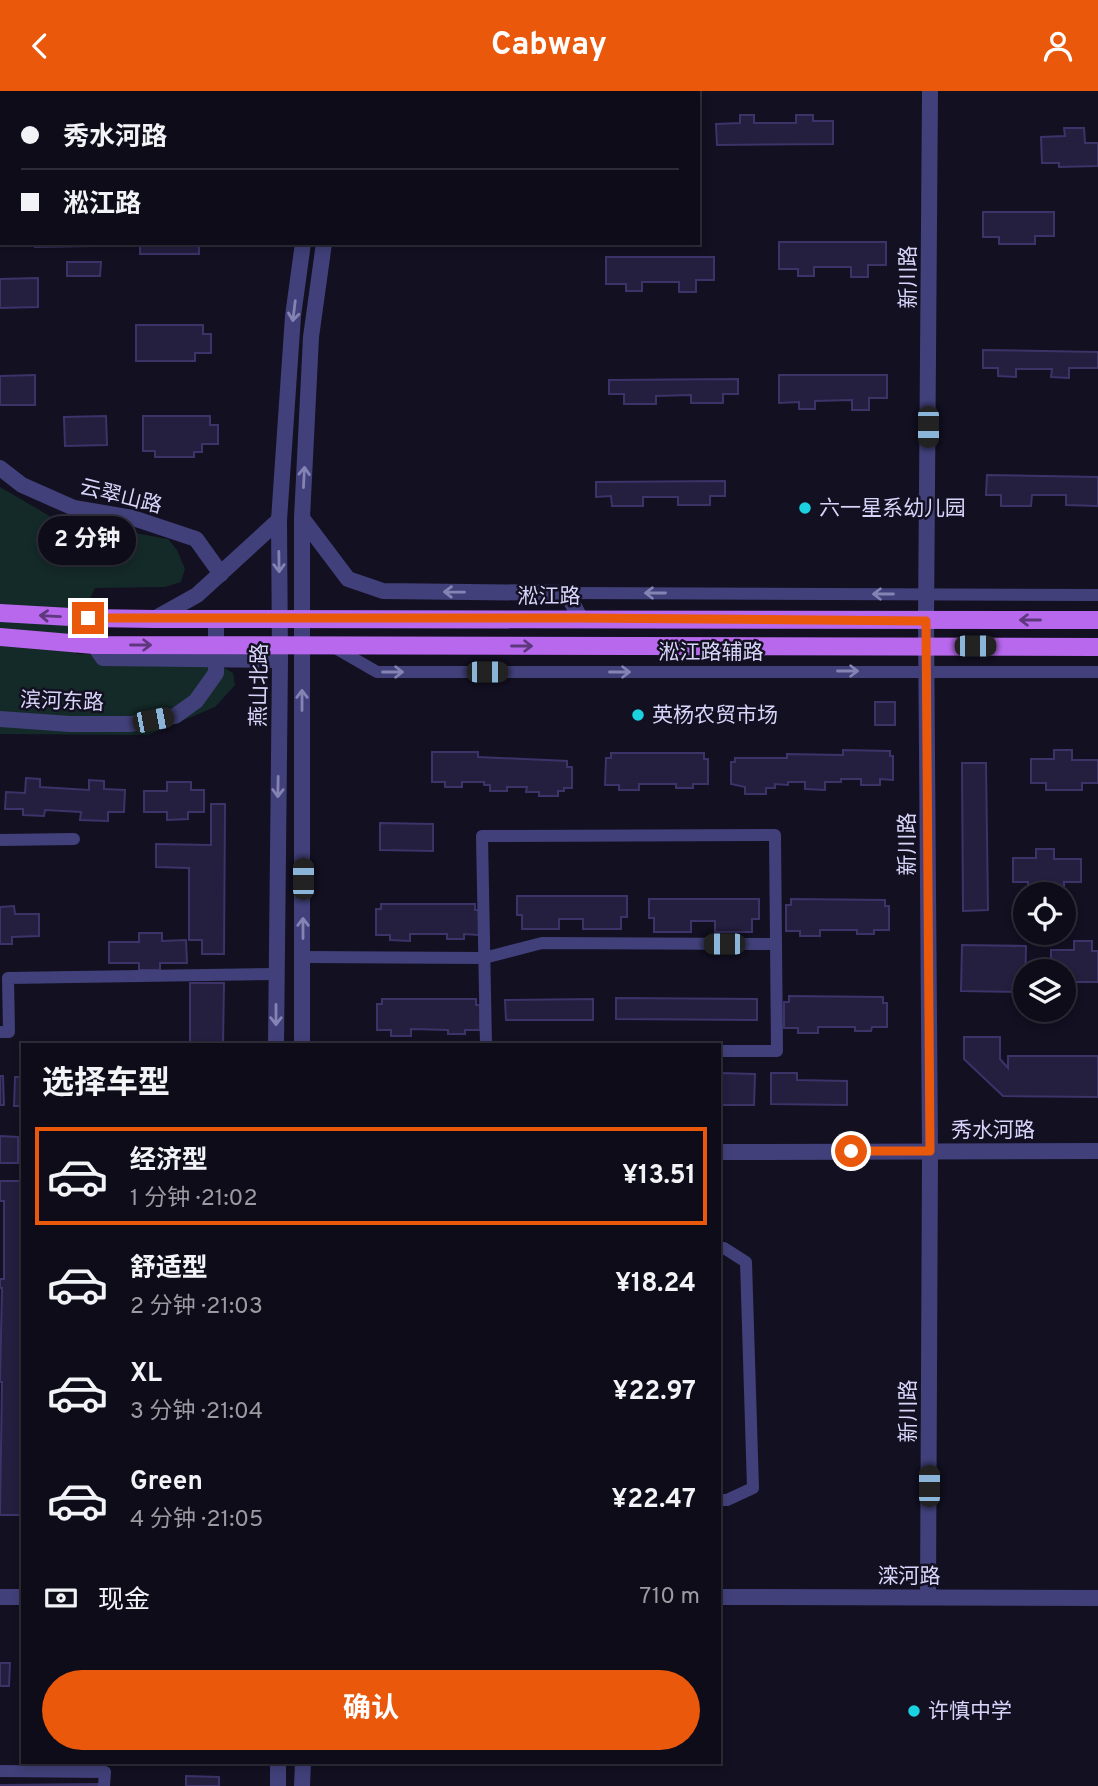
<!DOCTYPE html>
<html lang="zh">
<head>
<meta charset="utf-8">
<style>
	:root { --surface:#0e0c19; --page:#171522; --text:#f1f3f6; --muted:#9b9ba2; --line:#2e2c38; --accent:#ea580c }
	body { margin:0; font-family:Overpass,"Noto Sans SC",sans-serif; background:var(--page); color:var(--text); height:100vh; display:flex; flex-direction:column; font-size:26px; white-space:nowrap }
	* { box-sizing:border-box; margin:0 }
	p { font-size:23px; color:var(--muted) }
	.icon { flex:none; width:38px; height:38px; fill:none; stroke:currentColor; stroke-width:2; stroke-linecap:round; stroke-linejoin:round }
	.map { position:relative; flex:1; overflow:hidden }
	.sheet { position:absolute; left:21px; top:952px; width:700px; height:721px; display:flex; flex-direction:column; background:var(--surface); border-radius:0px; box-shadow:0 4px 10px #0003,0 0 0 2px var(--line) }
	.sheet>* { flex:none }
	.banner { position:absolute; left:0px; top:0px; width:700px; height:154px; box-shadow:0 4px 10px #0003,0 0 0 2px var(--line); display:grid; align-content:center; height:154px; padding:0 21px; background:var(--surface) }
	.fabs { position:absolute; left:1013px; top:791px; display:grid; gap:14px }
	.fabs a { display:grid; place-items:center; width:63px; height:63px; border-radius:50%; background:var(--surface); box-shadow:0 4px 10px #0003,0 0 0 2px var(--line); font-size:35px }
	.end { position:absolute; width:32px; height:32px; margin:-16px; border:9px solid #ea580c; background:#fff; box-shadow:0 0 0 4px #fff }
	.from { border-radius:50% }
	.bubble { position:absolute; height:49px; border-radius:24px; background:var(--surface); box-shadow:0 4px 10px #0003,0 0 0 2px var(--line); font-size:23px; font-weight:700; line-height:49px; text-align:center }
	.car { position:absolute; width:21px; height:42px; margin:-21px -10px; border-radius:9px; box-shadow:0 0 5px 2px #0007; background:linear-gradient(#222 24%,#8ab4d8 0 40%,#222 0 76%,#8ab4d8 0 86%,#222 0) }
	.banner b { display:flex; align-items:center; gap:24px; height:66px; font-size:26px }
	.banner b+b { border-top:2px solid var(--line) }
	.banner i { width:18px; height:18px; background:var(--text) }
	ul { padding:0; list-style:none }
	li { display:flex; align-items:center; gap:21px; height:98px; margin:0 14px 10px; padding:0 7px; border:4px solid transparent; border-radius:0px }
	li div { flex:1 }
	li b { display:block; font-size:26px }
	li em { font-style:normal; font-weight:700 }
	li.selected { border-color:var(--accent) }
	li>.icon { width:63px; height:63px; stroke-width:1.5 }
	h2 { padding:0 21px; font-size:32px; line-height:84px }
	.pay { display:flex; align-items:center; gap:18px; height:77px; padding:0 21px; font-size:26px }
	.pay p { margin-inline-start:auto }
	.primary-button { display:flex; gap:14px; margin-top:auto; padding:14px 21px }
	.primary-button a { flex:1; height:80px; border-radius:42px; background:var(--accent); color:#fff; font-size:28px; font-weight:700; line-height:80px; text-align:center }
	header { display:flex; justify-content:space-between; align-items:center; height:91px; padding:0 21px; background:var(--accent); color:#fff; font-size:32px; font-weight:700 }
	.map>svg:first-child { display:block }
	.green { fill:#142a28 }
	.building { fill:#241e3f; stroke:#3c3369; stroke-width:2 }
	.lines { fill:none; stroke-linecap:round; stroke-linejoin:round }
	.minor { stroke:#41407a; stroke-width:12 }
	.tertiary { stroke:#41407a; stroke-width:16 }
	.primary { stroke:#b868ed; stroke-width:18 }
	.oneway { stroke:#8583b4 }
	.oneway2 { stroke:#5d387d }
	.route { stroke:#ea580c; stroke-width:9 }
	.poi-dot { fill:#1bd2e0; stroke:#121021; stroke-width:2.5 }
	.labels { text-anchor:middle; stroke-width:5; stroke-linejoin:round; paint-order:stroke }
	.street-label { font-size:21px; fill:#d8d4fa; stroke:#121021 }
	.poi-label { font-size:21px; fill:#d8d4fa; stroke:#121021; text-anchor:start }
</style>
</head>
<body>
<header><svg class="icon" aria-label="back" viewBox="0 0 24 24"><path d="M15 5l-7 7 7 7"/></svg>Cabway<svg class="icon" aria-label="person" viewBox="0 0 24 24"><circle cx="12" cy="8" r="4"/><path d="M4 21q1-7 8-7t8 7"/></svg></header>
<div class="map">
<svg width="1098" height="1695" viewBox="0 0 1098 1695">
	<rect width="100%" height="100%" fill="#121021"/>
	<path class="green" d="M0,396L53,427L168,448L177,459L185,478L181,491L165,496L95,497L84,520L76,563L199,562L233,582L235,594L215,616L148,644L0,643Z"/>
	<g class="building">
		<path d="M740,24H754V32H796V24H813V30H833V53L717,54L716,33L740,32Z"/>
		<path d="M1064,37H1084L1085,52H1098V75L1059,76V72H1042L1041,46L1065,45Z"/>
		<path d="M983,121H1054V145H1035V153H999V146H983Z"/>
		<path d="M779,151H886V174H868V186H851V176H814V185H798V178H779Z"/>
		<path d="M35,152H94V155L35,156Z"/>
		<path d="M140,152H215V155H199V163H140Z"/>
		<path d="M606,166H714V189H696V201H679V191H642V200H626V193H606Z"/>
		<path d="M67,171H101L100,185H67Z"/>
		<path d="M38,187V216L0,217V188Z"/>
		<path d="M136,234H203V243H211V262H195V270H136Z"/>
		<path d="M983,259L1098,261V277H1069V287L1051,286L1052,278H1016V286L998,285V277H983Z"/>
		<path d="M35,284V314H0V285Z"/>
		<path d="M779,284H887V307H869V319H852V309L815,310V318H799V311L779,312Z"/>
		<path d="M738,288V303H723V312H691V304L656,305V313H624V303H609V289Z"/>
		<path d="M106,325L107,354L65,355L64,326Z"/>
		<path d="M143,325H210V334H218V353H202V361H194V366H155V360H143Z"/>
		<path d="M987,384L1098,386V415L1066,414V404H1032L1031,415H1001V404H986Z"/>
		<path d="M725,390V405H710V414H678V406H643V415H612L611,405L596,406V391Z"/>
		<rect x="875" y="611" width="20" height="23"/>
		<path d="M843,659L890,660V665H893V689L880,688V694H861V688H841V691H825V699L805,698V691H788V694L775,693V697H766V703H745V696L731,693V671H735V667H787V663L843,664Z"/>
		<path d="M1054,659H1072V669H1098V692H1082V699H1046V692H1031V668H1054Z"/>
		<path d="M432,661H478V666L567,670V676H572V697H564V700H558V705H539V701H526L527,696H507V700H490V694H484V691H462V696H445V691H432Z"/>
		<path d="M611,662H704V668H708V693H693V697H676V693H639V699H619V694H605L606,667H611Z"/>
		<path d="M962,672H986L988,819L963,820Z"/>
		<path d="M26,687L40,688V696L89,699V689L104,690V698L125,699L124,721H108V730L80,729L81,721L45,719L44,725L23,724V718H5L6,701L25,702Z"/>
		<path d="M167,691H191V699H204V721H188V728L167,729V721H144V700H167Z"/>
		<path d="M211,713H225L224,863H202V849H189V777L156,776V753L211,754Z"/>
		<path d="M380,732L433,733V760L380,759Z"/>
		<path d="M1036,758H1054V768H1081V791H1064V798L1028,799V791H1013V767H1036Z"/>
		<path d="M517,805H627V826H621V838H583V828H559V838H522V824H517Z"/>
		<path d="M649,808H759V828H752V841H715V830H691V841H654V827H649Z"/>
		<path d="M791,808L885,809V815H889V839H874V843H857V839H820V845H800V840H786V814H791Z"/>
		<path d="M381,813H475V819H479V844L464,843V848H447V843H410V850L390,849V844H376V818H381Z"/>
		<path d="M14,815L15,823H39V845L12,846V853H0V816Z"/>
		<path d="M139,842H162V850L186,849L187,872H160V879H139V872H109V851H139Z"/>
		<path d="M1074,850H1092V860H1098V891H1066L1064,880H1051V859H1074Z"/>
		<path d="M962,854L1026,855L1025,901L961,900Z"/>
		<path d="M190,892H224L223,954H190Z"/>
		<path d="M789,905L883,906V912H887V936H872L871,940H855V936H818V942H798V937H784V911H789Z"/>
		<path d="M616,907L757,908V929L616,928Z"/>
		<path d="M382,908H476V914H480V939H465V943H448V939L411,938V945H391V939H377V913H382Z"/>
		<path d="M593,908V929H506L505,909Z"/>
		<path d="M964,946H1000V968L1008,977V965H1098V1006L1003,1005L964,968Z"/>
		<path d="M719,982L755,983L754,1014H719Z"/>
		<path d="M771,982H797V989L847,990V1014L771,1013Z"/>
		<path d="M0,985H3L4,1014H0Z"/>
		<path d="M15,986H23V1015H14Z"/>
		<path d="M0,1045L18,1046V1072H0Z"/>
		<path d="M0,1090H23V1424H0L2,1291H0L2,1197H0V1188H4V1110H0Z"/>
		<path d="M0,1572H10L9,1595H0Z"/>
		<path d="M186,1685L219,1686V1695H186Z"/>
		<path d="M97,1693V1695H0V1694Z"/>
	</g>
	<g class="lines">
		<g class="minor">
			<path d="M567,502L1098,504"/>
			<path d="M332,555L377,581H1098"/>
			<path d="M0,749L74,748"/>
			<path d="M303,866L484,867L542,852L776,853"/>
			<path d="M0,941H9L8,887L276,883"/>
			<path d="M486,954L482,745L775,744L777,960H719"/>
			<path d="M719,1157H724L746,1171L753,1397L727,1409H719"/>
			<path d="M0,1680L105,1681L104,1695"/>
		</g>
		<g class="tertiary">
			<path d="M301,0L302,2"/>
			<path d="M8,2L9,0"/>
			<path d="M326,2V0"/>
			<path d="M350,2V0"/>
			<path d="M378,2L380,0"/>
			<path d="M0,26L2,21"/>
			<path d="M0,377L22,394L74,417L133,427L196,448L221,483"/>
			<path d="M302,427L348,488L383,500L567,502L580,527"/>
			<path d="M154,528L197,504L279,429"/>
			<path d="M94,554L103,567L280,569"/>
			<path d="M0,628L70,633H131L175,625L196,610L216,582V528"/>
			<path d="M276,954L280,569L279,429L293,225L303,152"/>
			<path d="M302,954V427L311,246L324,152"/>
			<path d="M719,1061L1098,1060"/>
			<path d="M0,1506H23"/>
			<path d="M719,1506L1098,1507"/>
			<path d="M928,1506L930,1060L926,530L930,0"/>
			<path d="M278,1671V1695"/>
			<path d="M302,1695L303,1671"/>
		</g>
		<g class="primary">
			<path d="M0,522L88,527L154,528L1098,529"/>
			<path d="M0,546L94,554L1098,556"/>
		</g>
	</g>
	<defs><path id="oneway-shaft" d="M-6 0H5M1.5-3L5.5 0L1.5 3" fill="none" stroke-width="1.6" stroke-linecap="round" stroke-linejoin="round" transform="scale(1.75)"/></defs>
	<g class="oneway">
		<use href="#oneway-shaft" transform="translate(294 220) rotate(97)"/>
		<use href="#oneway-shaft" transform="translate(304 386) rotate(-87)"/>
		<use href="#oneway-shaft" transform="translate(279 471) rotate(89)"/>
		<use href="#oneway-shaft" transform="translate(454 501) rotate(-179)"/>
		<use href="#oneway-shaft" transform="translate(655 502) rotate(-180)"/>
		<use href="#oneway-shaft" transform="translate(883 503) rotate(-180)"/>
		<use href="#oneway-shaft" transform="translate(848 580)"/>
		<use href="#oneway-shaft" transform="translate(393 581)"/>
		<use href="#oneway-shaft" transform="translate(620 581)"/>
		<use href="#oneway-shaft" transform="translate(302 609) rotate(-90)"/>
		<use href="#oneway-shaft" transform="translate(278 696) rotate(91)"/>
		<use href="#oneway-shaft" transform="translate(303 837) rotate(-90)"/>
		<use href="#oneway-shaft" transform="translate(276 924) rotate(90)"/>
	</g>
	<g class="oneway2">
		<use href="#oneway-shaft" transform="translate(50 525) rotate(-177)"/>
		<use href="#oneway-shaft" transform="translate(1030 529) rotate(180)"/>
		<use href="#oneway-shaft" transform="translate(141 554)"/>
		<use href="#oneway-shaft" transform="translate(522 555)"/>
	</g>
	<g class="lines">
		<path class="route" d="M88,527H580L926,530L930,1060H851"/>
	</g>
	<g class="poi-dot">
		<circle cx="805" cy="417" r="7"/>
		<circle cx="638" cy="624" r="7"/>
		<circle cx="914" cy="1620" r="7"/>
	</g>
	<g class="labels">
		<g class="street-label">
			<text transform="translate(908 186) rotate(-90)" y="7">新川路</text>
			<text transform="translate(121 405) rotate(14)" y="7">云翠山路</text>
			<text x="549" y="512">淞江路</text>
			<text x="711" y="568">淞江路辅路</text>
			<text transform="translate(259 594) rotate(-89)" y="7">燕山北路</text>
			<text transform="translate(62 610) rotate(2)" y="7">滨河东路</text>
			<text transform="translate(907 753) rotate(-90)" y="7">新川路</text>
			<text x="993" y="1046">秀水河路</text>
			<text transform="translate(908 1320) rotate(-90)" y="7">新川路</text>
			<text x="909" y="1492">滦河路</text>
		</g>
		<g class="poi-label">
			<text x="819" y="424">六一星系幼儿园</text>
			<text x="652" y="631">英杨农贸市场</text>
			<text x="928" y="1627">许慎中学</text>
		</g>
	</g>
</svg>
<div class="fabs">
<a><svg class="icon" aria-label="locate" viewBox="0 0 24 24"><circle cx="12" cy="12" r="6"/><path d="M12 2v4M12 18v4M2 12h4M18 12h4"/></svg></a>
<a><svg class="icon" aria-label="layers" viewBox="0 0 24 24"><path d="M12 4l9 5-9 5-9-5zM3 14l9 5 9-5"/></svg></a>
</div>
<i class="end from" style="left:851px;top:1060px"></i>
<i class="end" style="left:88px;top:527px"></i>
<div class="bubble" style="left:38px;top:425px;width:98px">2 分钟</div>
<i class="car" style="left:928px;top:336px;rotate:180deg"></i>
<i class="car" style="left:975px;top:555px;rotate:90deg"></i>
<i class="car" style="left:487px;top:581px;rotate:90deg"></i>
<i class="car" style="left:153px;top:629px;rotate:79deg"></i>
<i class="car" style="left:303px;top:788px;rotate:0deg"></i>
<i class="car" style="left:724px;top:853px;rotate:270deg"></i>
<i class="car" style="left:929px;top:1395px;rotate:0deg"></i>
<div class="banner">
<b><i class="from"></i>秀水河路</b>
<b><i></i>淞江路</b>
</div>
<section class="sheet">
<h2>选择车型</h2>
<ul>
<li class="selected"><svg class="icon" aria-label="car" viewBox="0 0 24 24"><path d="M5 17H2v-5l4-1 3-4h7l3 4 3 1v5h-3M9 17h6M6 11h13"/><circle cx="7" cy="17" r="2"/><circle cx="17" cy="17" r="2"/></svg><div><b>经济型</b><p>1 分钟 · 21:02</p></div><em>¥13.51</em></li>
<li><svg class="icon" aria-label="car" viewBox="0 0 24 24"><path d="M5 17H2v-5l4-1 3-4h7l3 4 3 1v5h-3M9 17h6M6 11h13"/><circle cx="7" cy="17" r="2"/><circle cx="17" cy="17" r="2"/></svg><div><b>舒适型</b><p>2 分钟 · 21:03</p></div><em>¥18.24</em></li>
<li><svg class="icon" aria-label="car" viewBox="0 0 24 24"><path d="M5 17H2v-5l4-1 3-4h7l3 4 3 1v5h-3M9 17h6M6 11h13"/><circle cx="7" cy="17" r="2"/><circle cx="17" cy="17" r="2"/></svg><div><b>XL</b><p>3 分钟 · 21:04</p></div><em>¥22.97</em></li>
<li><svg class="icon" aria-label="car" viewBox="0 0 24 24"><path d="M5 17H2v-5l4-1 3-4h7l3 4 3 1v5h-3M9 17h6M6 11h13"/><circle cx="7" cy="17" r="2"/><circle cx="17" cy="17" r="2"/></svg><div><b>Green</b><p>4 分钟 · 21:05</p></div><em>¥22.47</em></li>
</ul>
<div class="pay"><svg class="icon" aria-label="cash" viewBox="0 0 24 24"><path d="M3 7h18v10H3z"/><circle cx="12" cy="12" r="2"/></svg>现金<p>710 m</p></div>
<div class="primary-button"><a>确认</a></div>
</section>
</div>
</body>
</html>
